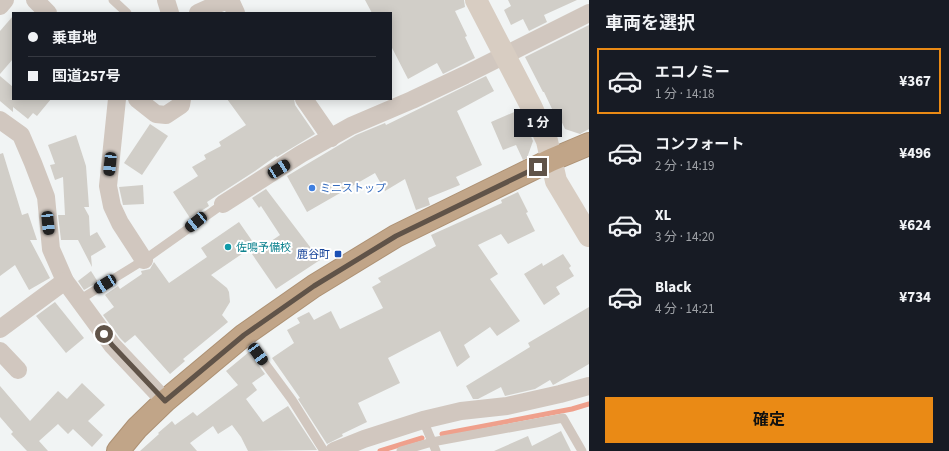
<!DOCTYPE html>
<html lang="ja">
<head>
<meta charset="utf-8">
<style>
	:root { --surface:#171b24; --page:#242831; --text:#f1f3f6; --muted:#9ea1a6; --line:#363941; --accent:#ea8a15 }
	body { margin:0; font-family:"Source Sans 3","Noto Sans JP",sans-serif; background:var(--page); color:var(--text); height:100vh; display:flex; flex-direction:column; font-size:15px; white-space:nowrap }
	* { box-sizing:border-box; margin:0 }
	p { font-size:13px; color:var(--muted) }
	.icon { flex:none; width:22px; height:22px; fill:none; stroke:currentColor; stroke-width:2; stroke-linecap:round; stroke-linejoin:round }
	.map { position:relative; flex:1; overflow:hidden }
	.side { display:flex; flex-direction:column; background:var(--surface); width:360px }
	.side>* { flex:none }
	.guide { position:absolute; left:12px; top:12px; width:380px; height:88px; border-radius:0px; box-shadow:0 2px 10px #0003; display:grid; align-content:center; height:88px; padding:0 16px; background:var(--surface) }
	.end { position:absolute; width:18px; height:18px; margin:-9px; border:5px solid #605348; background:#fff; box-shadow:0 0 0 2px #fff }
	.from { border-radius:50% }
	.bubble { position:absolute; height:28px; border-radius:0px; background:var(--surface); box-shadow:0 2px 10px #0003; font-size:13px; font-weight:700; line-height:28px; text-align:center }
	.car { position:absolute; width:12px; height:24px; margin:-12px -6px; border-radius:5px; box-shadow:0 0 3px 1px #0007; background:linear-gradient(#222 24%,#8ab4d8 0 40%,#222 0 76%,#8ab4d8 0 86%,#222 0) }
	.guide b { display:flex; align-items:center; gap:14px; height:38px; font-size:15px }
	.guide b+b { border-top:1px solid var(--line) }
	.guide i { width:10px; height:10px; background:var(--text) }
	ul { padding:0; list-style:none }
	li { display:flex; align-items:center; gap:12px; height:66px; margin:0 8px 6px; padding:0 8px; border:2px solid transparent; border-radius:0px }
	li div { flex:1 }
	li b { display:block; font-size:15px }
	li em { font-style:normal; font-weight:700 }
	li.current { border-color:var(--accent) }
	li>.icon { width:36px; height:36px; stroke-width:1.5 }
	h2 { padding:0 16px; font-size:18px; line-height:48px }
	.action { display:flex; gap:8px; margin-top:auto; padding:8px 16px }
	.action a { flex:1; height:46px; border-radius:0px; background:var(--accent); color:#111; font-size:16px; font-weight:700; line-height:46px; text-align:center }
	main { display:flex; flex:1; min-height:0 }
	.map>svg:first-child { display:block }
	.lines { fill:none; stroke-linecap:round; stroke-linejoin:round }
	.stream { stroke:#efa08c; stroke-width:5 }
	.building { fill:#d1cec8 }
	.highway-casing { stroke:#ad9174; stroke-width:24 }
	.lane { stroke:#d1c7bf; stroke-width:9 }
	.street { stroke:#d1c7bf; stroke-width:18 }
	.secondary { stroke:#d8cdc2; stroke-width:22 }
	.highway { stroke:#c1a588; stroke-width:22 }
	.route { stroke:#605348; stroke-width:5 }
	.shop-dot { fill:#3f7fe0; stroke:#fff; stroke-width:1.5 }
	.culture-dot { fill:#0f9aa8; stroke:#fff; stroke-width:1.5 }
	.transit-dot { fill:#1a4fb4; stroke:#fff; stroke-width:1.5 }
	.labels { text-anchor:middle; stroke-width:4; stroke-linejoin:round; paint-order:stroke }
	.shop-label { font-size:11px; fill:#366cbe; stroke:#fff; text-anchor:start }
	.culture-label { font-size:11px; fill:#0d838f; stroke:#fff; text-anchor:start }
	.transit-label { font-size:11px; fill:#164399; stroke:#fff; text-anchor:end }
</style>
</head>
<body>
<main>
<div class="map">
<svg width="589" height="451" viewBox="0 0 589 451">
	<rect width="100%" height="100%" fill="#f1f4f4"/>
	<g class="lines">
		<g class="stream">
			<path d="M442,434L572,409L589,404"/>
			<path d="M380,451L422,438"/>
		</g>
	</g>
	<g class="building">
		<path d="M365,0H464L465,7L455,11L467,36L465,37L475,58L443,74L437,63L408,79L391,46V13H372Z"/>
		<path d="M508,0H577L544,15L547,22L529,31L523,19L511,25L504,10L511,6Z"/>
		<path d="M13,16V59L0,74V31Z"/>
		<path d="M589,25V129L580,134L565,129L556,110L553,111L544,92H543L525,57Z"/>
		<path d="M0,76L13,87V99H51L37,116L33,113L28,119L13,107V112L0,101Z"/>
		<path d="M486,76L494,91L457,111L482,165L456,177L460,185L428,198L430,205L416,210L405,179L385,191L375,173L307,212L287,176L356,135L385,123L386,125Z"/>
		<path d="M227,99H294L295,105L315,134L277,157L276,156L255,171L207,202L209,206L190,218L173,192L198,176L192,167L206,159L204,155L221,146L219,142L246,125Z"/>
		<path d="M519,110L533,141L527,158L523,160L516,145L503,150L491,122Z"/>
		<path d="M150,124L168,136L142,175L124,163Z"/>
		<path d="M76,135L86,166L89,207H84L89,216L90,236L97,232L106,247L91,256L92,267L78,240H61L58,215H65L63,177L55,180L50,165L55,164L48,145Z"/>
		<path d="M3,153L22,215L28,213L37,240H30L50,278L29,290L15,265L0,276V154Z"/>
		<path d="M143,185L144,204L123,205L119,187Z"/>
		<path d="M266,189L320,260L276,289L252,254L280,235L261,206L259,208L252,198Z"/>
		<path d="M518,192L528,212L526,213L535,231L508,244L501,234L478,245L498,274L490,279L520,321L497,336L490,327L464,345L470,357L457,367L440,331L388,358L400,383L358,403L367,422L342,434L343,436L327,444L298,399L300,398L272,358L294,343L287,330L300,323L297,318L309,312L314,320L331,311L340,329L383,308L372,287L381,282L378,278L436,246L431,235L502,203L501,200Z"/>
		<path d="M239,222L255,245L211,275L227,288L229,292L230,302L222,315L228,322L183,359L185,361L170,374L135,335L125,343L120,338L103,315L114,307L105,295L118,286L120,289L142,274L141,271L150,269L154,262L169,283L207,257L201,248Z"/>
		<path d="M563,254L571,266L569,268L574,276L556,287L560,294L544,305L524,274L542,263L543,266Z"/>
		<path d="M91,271L98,282L84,290L78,281Z"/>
		<path d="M55,302L84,338L66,353L36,316Z"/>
		<path d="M589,307V364L555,384L553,385L550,380L535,389L505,396L501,387L478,399H473L466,386L530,347L528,343Z"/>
		<path d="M249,352L265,374L252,383L257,390L246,399L263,422L288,406L317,450L248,451L241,437L232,425L218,434L213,426L190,443L197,451H140L159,434L158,433L172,421L175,425L193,412L197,416L238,385L226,371Z"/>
		<path d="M82,383L105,405L88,421L103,435L92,447L73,429L68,434L58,424L39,441L48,451H27L11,434L13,432L0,417V386L30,421L58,391L67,399Z"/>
		<path d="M561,431L571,451H494L528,436L532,446Z"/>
	</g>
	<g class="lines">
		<g class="highway-casing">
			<path id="highway" d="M118,451L137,428L165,401L244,335L314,286L396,236L551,160L589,144"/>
		</g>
		<g class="lane">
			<path d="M113,0L127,13"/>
			<path d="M79,300L144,260L223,204"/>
			<path d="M244,335L292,400L324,451"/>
			<path d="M423,420L436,451"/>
			<path d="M401,451L432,442L563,418L582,451"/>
		</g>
		<g class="street">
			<path d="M35,0L48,13"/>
			<path d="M166,0L170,13"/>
			<path d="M0,6L5,0"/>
			<path d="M198,13L222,2H231L236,13"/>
			<path d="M117,99L108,186L112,206L120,223L144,260"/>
			<path d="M137,99L156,114L166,115L181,105L182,99"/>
			<path d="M304,99L331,138"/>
			<path d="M0,120L21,135L33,163L46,197L51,249L65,281L112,345L165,401"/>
			<path d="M223,204L301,154L351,126L412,100L465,75L589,13"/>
			<path d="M0,329L65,281"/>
			<path d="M0,351L18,370"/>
			<path d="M334,451L364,439L423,420L461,411L507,406L560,394L589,386"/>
		</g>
		<path class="secondary" d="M476,0L531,106L547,141L556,181L589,236"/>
		<use href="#highway" class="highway"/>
	</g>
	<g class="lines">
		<path class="route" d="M104,334L112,345L165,401L244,335L314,286L396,236L538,167"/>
	</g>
	<circle class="shop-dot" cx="312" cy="188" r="4"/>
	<circle class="culture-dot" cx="228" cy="247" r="4"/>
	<rect class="transit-dot" x="334" y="250" width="8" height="8" rx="2"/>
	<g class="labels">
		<g class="shop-label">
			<text x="320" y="192">ミニストップ</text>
		</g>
		<g class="culture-label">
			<text x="236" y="251">佐鳴予備校</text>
		</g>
		<g class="transit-label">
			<text x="330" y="258">鹿谷町</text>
		</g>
	</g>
</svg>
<i class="end from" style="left:104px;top:334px"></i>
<i class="end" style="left:538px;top:167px"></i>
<div class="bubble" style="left:514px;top:109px;width:48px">1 分</div>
<i class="car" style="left:110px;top:164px;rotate:186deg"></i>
<i class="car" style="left:279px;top:169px;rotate:58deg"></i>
<i class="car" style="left:196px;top:222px;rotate:231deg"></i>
<i class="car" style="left:48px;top:223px;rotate:174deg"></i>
<i class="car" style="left:105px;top:284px;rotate:238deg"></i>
<i class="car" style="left:258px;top:354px;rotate:144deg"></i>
<div class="guide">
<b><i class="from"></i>乗車地</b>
<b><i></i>国道257号</b>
</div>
</div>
<section class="side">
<h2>車両を選択</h2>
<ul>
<li class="current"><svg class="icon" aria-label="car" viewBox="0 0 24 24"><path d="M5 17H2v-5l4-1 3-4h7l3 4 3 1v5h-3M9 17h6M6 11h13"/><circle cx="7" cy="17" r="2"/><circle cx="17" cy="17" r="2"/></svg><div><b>エコノミー</b><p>1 分 · 14:18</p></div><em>¥367</em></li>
<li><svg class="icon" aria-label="car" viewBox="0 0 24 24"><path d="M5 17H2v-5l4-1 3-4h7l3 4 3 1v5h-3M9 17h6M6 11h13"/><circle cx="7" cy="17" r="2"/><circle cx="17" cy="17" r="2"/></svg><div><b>コンフォート</b><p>2 分 · 14:19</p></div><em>¥496</em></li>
<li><svg class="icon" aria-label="car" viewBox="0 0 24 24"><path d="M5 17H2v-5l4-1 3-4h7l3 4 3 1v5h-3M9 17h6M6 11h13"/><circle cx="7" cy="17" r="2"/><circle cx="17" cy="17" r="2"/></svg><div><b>XL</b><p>3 分 · 14:20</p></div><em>¥624</em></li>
<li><svg class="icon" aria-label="car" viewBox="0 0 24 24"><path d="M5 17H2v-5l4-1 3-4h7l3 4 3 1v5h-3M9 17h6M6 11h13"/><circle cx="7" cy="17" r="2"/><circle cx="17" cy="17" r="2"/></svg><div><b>Black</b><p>4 分 · 14:21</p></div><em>¥734</em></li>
</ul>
<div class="action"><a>確定</a></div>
</section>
</main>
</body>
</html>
